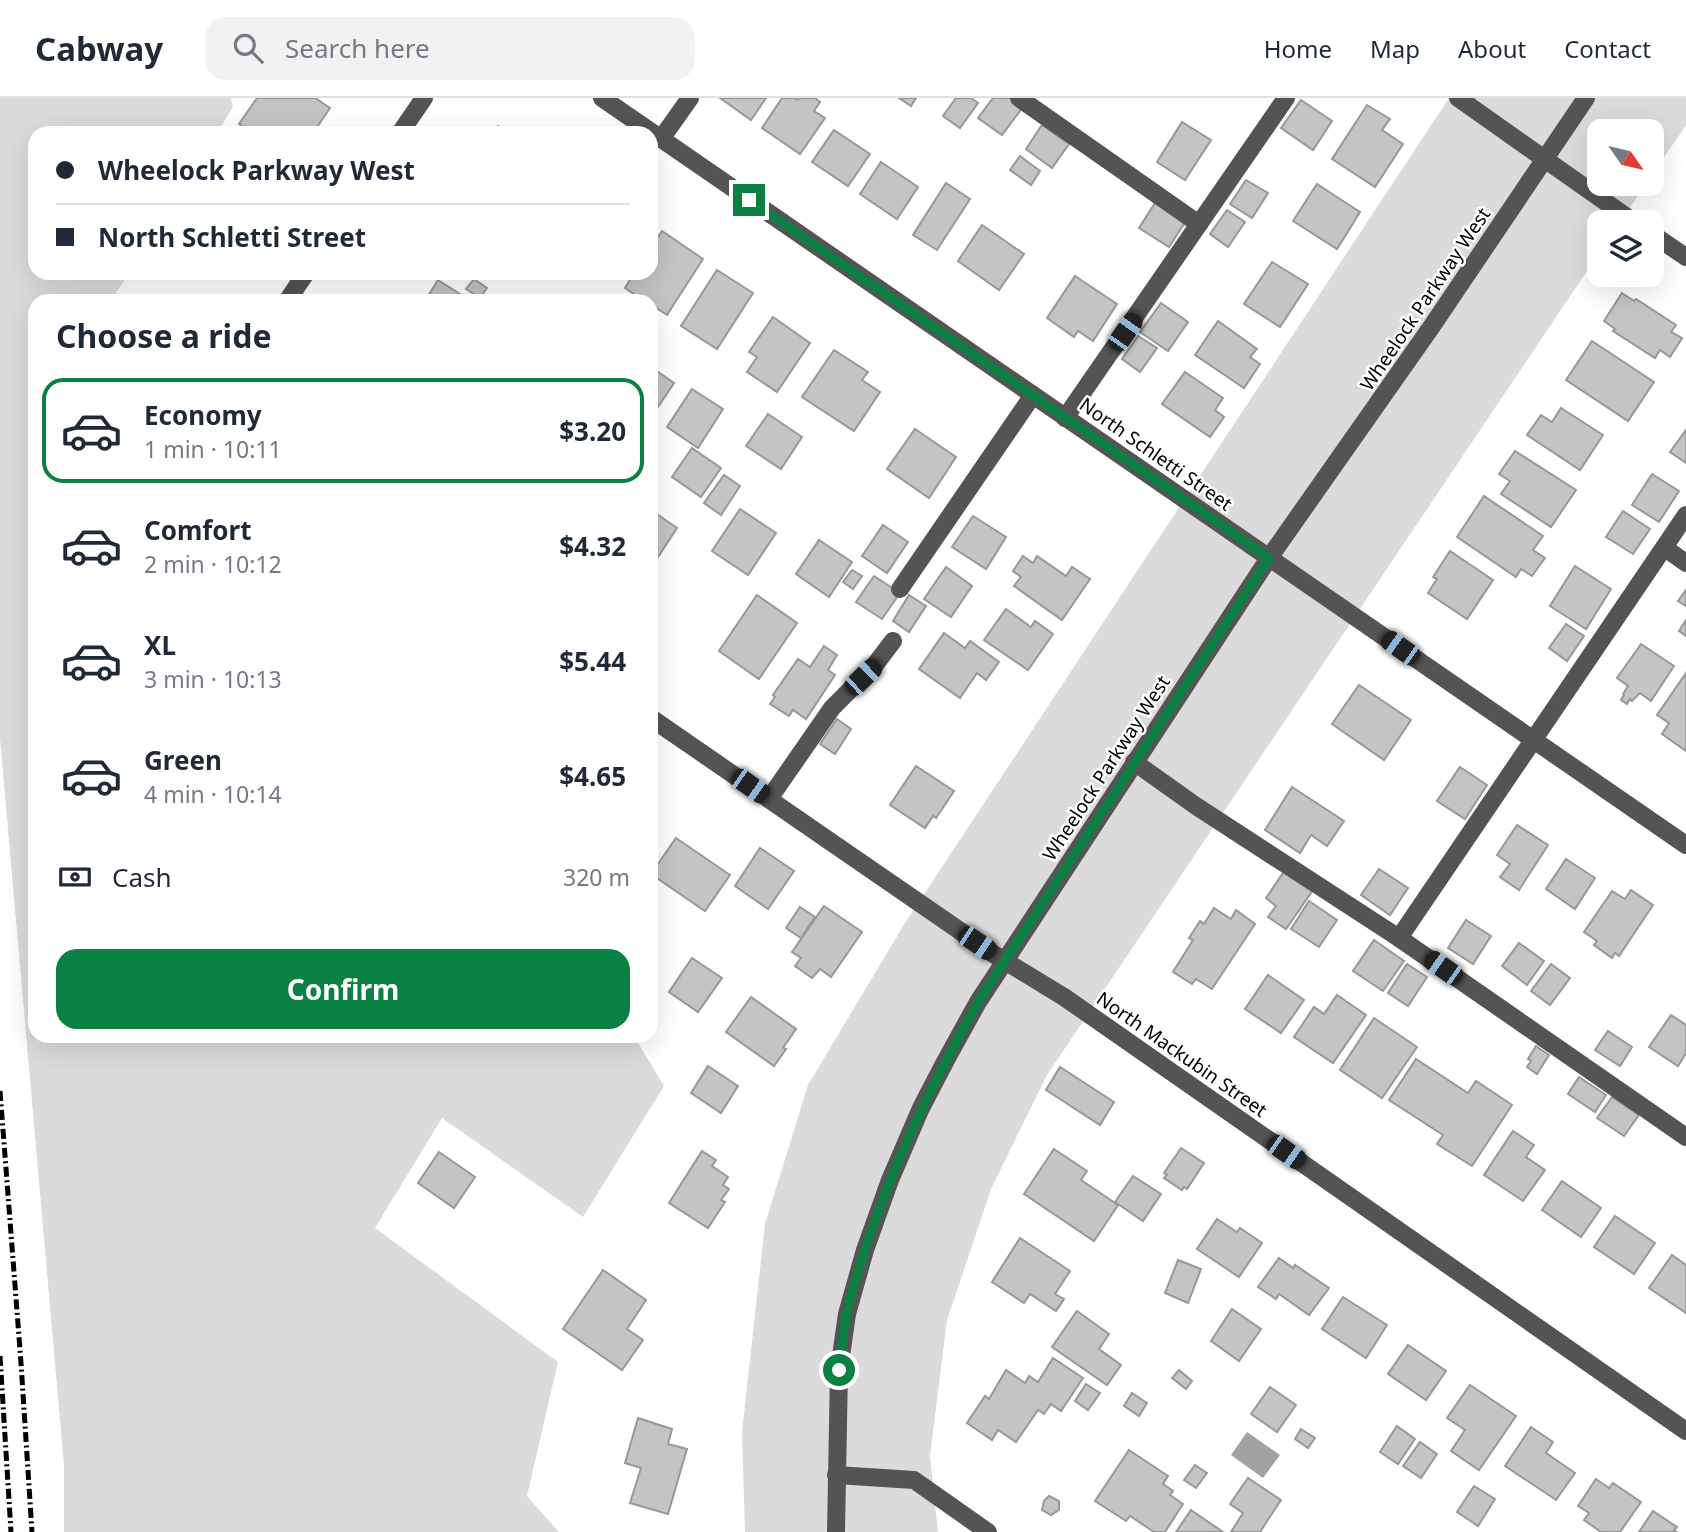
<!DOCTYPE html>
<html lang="en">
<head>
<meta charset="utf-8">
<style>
	:root { --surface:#fff; --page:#f2f2f3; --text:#1f2937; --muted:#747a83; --line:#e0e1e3; --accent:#0b8043 }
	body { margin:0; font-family:"Noto Sans",sans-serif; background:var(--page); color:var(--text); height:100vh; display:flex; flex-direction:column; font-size:26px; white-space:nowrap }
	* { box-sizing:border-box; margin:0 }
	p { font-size:23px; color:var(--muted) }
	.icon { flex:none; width:38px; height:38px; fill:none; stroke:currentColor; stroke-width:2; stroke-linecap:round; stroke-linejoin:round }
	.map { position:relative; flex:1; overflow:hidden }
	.drawer { position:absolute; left:28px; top:196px; width:630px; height:749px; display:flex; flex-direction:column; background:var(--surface); border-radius:21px; box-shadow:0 7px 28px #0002 }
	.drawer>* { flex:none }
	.top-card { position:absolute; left:28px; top:28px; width:630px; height:154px; border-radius:21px; box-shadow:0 7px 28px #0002; display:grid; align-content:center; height:154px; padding:0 28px; background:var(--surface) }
	.needle { width:46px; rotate:124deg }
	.fabs { position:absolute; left:1587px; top:21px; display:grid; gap:14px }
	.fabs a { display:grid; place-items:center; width:77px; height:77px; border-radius:14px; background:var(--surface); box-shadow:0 7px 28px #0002; font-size:35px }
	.end { position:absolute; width:32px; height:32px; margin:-16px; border:9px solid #0b8043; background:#fff; box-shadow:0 0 0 4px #fff }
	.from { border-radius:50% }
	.car { position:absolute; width:21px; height:42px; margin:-21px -10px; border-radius:9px; box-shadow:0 0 5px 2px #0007; background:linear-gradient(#222 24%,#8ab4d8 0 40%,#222 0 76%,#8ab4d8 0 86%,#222 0) }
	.top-card b { display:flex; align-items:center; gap:24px; height:66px; font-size:26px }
	.top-card b+b { border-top:2px solid var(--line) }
	.top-card i { width:18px; height:18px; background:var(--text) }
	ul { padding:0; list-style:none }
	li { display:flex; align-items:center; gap:21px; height:105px; margin:0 14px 10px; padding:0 14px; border:4px solid transparent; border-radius:21px }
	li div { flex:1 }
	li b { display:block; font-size:26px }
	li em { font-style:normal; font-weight:700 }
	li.on { border-color:var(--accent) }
	li>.icon { width:63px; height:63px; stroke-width:1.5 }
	h2 { padding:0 28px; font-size:32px; line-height:84px }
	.pay { display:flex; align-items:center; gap:18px; height:77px; padding:0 28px; font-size:26px }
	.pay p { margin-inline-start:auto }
	.action { display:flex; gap:14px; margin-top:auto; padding:14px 28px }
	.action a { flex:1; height:80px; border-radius:21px; background:var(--accent); color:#fff; font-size:28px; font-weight:700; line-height:80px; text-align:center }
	header { display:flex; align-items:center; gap:42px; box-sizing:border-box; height:98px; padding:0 35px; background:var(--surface); border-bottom:2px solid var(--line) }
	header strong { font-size:33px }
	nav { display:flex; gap:38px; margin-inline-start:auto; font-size:24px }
	.search { width:490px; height:63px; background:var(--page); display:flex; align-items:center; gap:18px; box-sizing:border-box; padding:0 24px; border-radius:21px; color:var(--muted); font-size:26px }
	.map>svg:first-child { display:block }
	.green { fill:#dbdbdb }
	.water { fill:#a2a2a2 }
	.building { fill:#c4c4c4; stroke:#989898; stroke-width:2 }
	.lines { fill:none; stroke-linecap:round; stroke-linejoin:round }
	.minor { stroke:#545454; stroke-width:18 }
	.rail { stroke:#000; stroke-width:5; stroke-dasharray:10 3.5 2 3.5; stroke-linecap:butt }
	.route { stroke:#0b8043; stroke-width:9 }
	.labels { text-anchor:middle; stroke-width:5; stroke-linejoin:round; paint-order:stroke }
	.street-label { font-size:19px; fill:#000; stroke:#fff }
</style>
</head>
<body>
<header>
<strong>Cabway</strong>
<div class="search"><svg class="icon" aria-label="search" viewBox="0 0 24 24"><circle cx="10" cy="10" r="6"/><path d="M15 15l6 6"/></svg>Search here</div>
<nav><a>Home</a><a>Map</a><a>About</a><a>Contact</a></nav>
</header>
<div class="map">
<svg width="1686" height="1434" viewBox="0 0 1686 1434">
	<rect width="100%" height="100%" fill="#fff"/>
	<g class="green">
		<path d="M0,0H231L233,9L217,35H35V175H129L111,203H35V938H634L664,988L583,1119L442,1020L375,1130L558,1264L527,1398L559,1434H64V1368L0,640Z"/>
		<path d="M1449,0H1686V27L1652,77V33H1600V86H1646L1620,124H1600L1599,155L1047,977L991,1091L947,1222L930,1358L938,1434H745L742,1334L765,1126L808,987L905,825Z"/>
	</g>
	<path class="water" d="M1247,1334L1280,1357L1263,1380L1231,1357Z"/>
	<g class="building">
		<path d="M257,0H315L330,10L313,35H252L239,26Z"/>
		<path d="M720,0H766L751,22Z"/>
		<path d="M782,0H794L798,2L799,0H815L820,4L814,13L825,20L800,56L762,30Z"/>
		<path d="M899,0H916L911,8Z"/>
		<path d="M956,0H971L978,5L960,30L943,18Z"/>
		<path d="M993,0H1010L1023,9L1002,37L978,20Z"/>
		<path d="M1301,2L1332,23L1313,52L1281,30Z"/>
		<path d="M1367,7L1390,21L1382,32L1403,46L1375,89L1332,61Z"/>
		<path d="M1182,24L1211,42L1185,82L1157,64Z"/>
		<path d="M1042,27L1069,46L1052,70L1026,51Z"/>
		<path d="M498,28L508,35H493Z"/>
		<path d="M834,32L870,56L848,88L812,64Z"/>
		<path d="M1020,58L1040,73L1031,87L1010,72Z"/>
		<path d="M881,64L918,89L897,121L860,96Z"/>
		<path d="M1246,82L1268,95L1252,120L1230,106Z"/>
		<path d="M946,85L970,101L937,152L913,137Z"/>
		<path d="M1317,86L1360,114L1337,151L1293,123Z"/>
		<path d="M1157,102L1187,121L1169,149L1139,130Z"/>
		<path d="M1227,112L1245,124L1228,149L1210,136Z"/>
		<path d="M982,127L1024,156L999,192L958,163Z"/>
		<path d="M662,133L703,161L667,217L651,207V203H644L625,190L634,175H651V150Z"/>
		<path d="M1272,164L1308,186L1280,229L1244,206Z"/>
		<path d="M717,172L753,195L717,251L681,228Z"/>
		<path d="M1075,178L1117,206L1093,243L1078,233L1074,239L1047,220Z"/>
		<path d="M474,181L487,190L480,200L466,191Z"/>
		<path d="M438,182L471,203H425Z"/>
		<path d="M1622,195L1634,203L1636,201L1676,227L1671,234L1682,240L1670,259L1660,252L1655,260L1613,233L1615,231L1604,223Z"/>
		<path d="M1161,205L1188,224L1168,253L1140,234Z"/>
		<path d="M773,219L810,245L777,294L747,274L757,259L749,254Z"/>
		<path d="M1218,223L1257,251L1250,259L1260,266L1244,290L1195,257Z"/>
		<path d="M1138,238L1157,250L1140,274L1122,261Z"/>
		<path d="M1592,243L1654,284L1628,323L1566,282Z"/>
		<path d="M834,252L868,274L862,282L880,294L854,333L802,299Z"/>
		<path d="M651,269L674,285L652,318L651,317Z"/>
		<path d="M1185,274L1223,300L1215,312L1224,319L1210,339L1162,306Z"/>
		<path d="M692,291L723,311L698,350L667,329Z"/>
		<path d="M1561,310L1603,337L1580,372L1527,337L1541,317L1552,324Z"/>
		<path d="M768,316L802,339L781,371L746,348Z"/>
		<path d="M915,331L956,359L929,400L887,371Z"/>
		<path d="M1686,332V365L1670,354Z"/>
		<path d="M692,350L721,370L701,399L672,379Z"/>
		<path d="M1515,353L1576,392L1551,429L1501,396L1510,383L1499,376Z"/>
		<path d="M1652,376L1679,393L1659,424L1632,407Z"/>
		<path d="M724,377L740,388L721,417L704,405Z"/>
		<path d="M1484,398L1543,438L1533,452L1545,460L1532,478L1521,471L1516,479L1457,439Z"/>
		<path d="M740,411L776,435L748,477L712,453Z"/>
		<path d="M651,412L677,430L651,470Z"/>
		<path d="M1623,413L1650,431L1633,456L1606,439Z"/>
		<path d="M973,418L1006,439L986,471L952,449Z"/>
		<path d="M883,427L908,444L887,475L862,458Z"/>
		<path d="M819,442L852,464L829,499L796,476Z"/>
		<path d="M1450,453L1493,482L1467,521L1428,495L1437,481L1433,479Z"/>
		<path d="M1023,458L1033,465L1037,458L1066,478L1072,469L1090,481L1062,522L1014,488L1021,479L1013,473Z"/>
		<path d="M1575,468L1611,491L1586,531L1550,508Z"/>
		<path d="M946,469L972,488L951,519L924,501Z"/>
		<path d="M852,472L862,478L853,491L843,484Z"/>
		<path d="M874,478L900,495L882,521L856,504Z"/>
		<path d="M1686,492V508L1678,503Z"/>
		<path d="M757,497L797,525L759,581L719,553Z"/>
		<path d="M909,497L926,508L909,534L893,523Z"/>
		<path d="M1006,511L1031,529L1035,523L1053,536L1028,572L984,542Z"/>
		<path d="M1686,522V538L1679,533Z"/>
		<path d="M1566,526L1584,538L1567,563L1549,550Z"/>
		<path d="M944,535L965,550L970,543L999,564L986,582L977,575L960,600L919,571Z"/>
		<path d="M1641,546L1674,568L1651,603L1640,595L1632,603L1630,601L1627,606L1621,602L1624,597L1623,596L1628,588L1617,580Z"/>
		<path d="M824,548L837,557L828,572L835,577L806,621L793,612L789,618L770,606L775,599L773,597L798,561L810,569Z"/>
		<path d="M1686,575V653L1662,636L1669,625L1657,617Z"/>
		<path d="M1359,587L1411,622L1384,662L1332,626Z"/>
		<path d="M837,621L851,631L835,656L820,646Z"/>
		<path d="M916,668L954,693L936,720L933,718L925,730L890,707Z"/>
		<path d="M1460,669L1487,687L1465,721L1437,703Z"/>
		<path d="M1292,689L1344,723L1327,748L1311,737L1300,755L1265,732Z"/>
		<path d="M1517,727L1548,747L1519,792L1500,779L1510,766L1497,757Z"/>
		<path d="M676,740L730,777L705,813L651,776Z"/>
		<path d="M760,750L794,773L768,811L735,788Z"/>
		<path d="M1566,761L1595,780L1575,811L1546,791Z"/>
		<path d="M1379,771L1408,790L1390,817L1361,797Z"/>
		<path d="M1285,772L1313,792L1286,831L1268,819L1276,808L1266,800Z"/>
		<path d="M1631,792L1653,807L1619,858L1615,855L1612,860L1594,847L1597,843L1584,834L1612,793L1625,801Z"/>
		<path d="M1309,803L1337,822L1319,849L1291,831Z"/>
		<path d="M824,808L862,834L831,879L820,871L812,880L795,868L801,860L792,854Z"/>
		<path d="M800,809L815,819L801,840L786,830Z"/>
		<path d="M1214,810L1231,821L1236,812L1255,826L1212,891L1196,881L1192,886L1173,874L1193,842L1189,840L1200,823L1204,826Z"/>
		<path d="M1466,822L1491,838L1473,866L1448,850Z"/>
		<path d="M1374,842L1404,863L1383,893L1353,873Z"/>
		<path d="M1519,845L1544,863L1527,887L1502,868Z"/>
		<path d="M692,860L722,880L698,914L669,894Z"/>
		<path d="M1407,866L1427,879L1408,908L1388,895Z"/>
		<path d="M1551,866L1570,880L1550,907L1531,893Z"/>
		<path d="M1268,877L1304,902L1281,935L1245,911Z"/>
		<path d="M1337,897L1366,917L1333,965L1294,939L1314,909L1324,916Z"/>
		<path d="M751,899L796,931L783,950L786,951L774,968L726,934Z"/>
		<path d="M1671,917L1686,927V955L1678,968L1649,949Z"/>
		<path d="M1374,920L1417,949L1382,1000L1340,972Z"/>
		<path d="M1608,933L1632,949L1620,968L1595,952Z"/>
		<path d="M1536,948L1549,957L1537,976L1527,969L1531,963L1528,961Z"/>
		<path d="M1416,961L1468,995L1476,983L1512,1007L1472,1068L1437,1046L1443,1037L1389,1002Z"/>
		<path d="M708,968L738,988L721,1015L691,995Z"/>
		<path d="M1060,969L1114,1004L1100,1027L1046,992Z"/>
		<path d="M1579,979L1606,997L1595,1014L1568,996Z"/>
		<path d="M1612,999L1639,1017L1624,1038L1597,1020Z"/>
		<path d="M1513,1033L1534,1047L1526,1059L1545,1072L1523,1103L1484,1077Z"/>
		<path d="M1181,1050L1204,1065L1187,1091L1184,1089L1182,1092L1164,1080L1167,1077L1164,1075Z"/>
		<path d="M1054,1051L1087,1073L1081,1082L1118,1107L1094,1143L1024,1096Z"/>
		<path d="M702,1053L716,1062L712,1068L728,1079L723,1087L729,1091L721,1102L725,1104L708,1130L669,1105Z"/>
		<path d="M439,1054L475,1079L454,1110L418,1085Z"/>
		<path d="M1133,1078L1161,1096L1143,1123L1115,1104Z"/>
		<path d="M1562,1083L1601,1110L1581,1139L1542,1112Z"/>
		<path d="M1615,1118L1655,1145L1634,1176L1594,1149Z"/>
		<path d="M1217,1121L1237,1134L1240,1130L1262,1145L1239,1179L1197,1151Z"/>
		<path d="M1020,1140L1070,1173L1055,1196L1064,1201L1056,1213L1030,1196L1024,1205L992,1184Z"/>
		<path d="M1672,1157L1686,1167V1215L1649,1190Z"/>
		<path d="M1279,1160L1293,1170L1295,1167L1329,1190L1309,1217L1279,1196L1276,1201L1258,1189Z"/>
		<path d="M1178,1162L1201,1171L1188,1205L1165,1195Z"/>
		<path d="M603,1172L646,1202L627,1231L643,1242L622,1272L563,1231Z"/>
		<path d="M1343,1199L1387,1227L1366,1260L1322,1231Z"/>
		<path d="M1232,1211L1261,1231L1239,1263L1211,1243Z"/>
		<path d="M1077,1213L1109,1236L1099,1251L1121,1267L1107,1287L1052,1249Z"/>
		<path d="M1408,1247L1446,1273L1426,1302L1388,1276Z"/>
		<path d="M1053,1260L1083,1280L1061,1313L1051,1306L1044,1316L1038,1312L1016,1344L998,1332L992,1342L967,1325L985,1298L989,1301L1006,1272L1025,1285L1029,1278L1038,1284Z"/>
		<path d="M1179,1272L1192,1283L1186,1291L1172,1280Z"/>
		<path d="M1086,1286L1100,1295L1088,1312L1075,1303Z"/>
		<path d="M1470,1287L1516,1318L1479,1372L1451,1353L1465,1332L1447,1320Z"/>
		<path d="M1270,1289L1296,1307L1277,1334L1251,1316Z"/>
		<path d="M1132,1295L1147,1305L1139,1318L1124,1308Z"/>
		<path d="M638,1320L672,1331L668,1346L687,1351L668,1416L630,1405L641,1370L625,1365Z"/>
		<path d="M1397,1328L1415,1341L1398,1366L1380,1354Z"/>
		<path d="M1531,1329L1553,1344L1546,1355L1575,1375L1556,1402L1505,1368Z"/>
		<path d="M1301,1331L1315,1340L1308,1350L1295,1341Z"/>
		<path d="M1420,1344L1437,1356L1421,1380L1403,1368Z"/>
		<path d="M1129,1352L1168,1378L1163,1386L1173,1393L1170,1397L1183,1406L1165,1434H1154L1130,1418L1126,1423L1095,1403Z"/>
		<path d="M1195,1367L1207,1375L1196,1390L1184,1382Z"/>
		<path d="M1248,1380L1281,1402L1260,1434H1231L1243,1415L1230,1406Z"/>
		<path d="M1596,1381L1609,1390L1613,1385L1641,1404L1620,1434H1601L1584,1422L1589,1415L1578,1408Z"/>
		<path d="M1474,1388L1495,1401L1478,1428L1457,1414Z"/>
		<path d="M1049,1398L1059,1403V1412L1051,1417L1042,1412L1044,1403Z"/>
		<path d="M1191,1412L1223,1434H1176Z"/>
		<path d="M1653,1413L1677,1429L1674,1432L1677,1434H1639Z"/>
	</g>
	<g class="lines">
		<g class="minor">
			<path d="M602,0L1686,747"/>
			<path d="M1019,0L1199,126"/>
			<path d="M1458,0L1634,124"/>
			<path d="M400,35L424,0"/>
			<path d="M661,41L690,0"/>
			<path d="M1652,136L1686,159"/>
			<path d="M287,203L306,175"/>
			<path d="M1065,320L1286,0"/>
			<path d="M1665,450L1686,465"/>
			<path d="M900,491L1033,297"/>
			<path d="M651,620L995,857L1064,899L1686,1333"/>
			<path d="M1134,664L1196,708L1399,840L1686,1039"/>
			<path d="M769,701L832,610L874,568L893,543"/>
			<path d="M1399,840L1686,417"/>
			<path d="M836,1377L914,1382L988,1434"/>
			<path d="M836,1434L839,1272L847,1216L865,1152L890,1082L921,1010L946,962L978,904L1269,460L1432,228L1586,0"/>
		</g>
		<g class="rail">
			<path d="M0,993L21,1265L32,1434"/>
			<path d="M0,1258L11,1434"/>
		</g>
	</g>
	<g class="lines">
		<path class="route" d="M749,102L1269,460L978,904C923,1002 875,1103 847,1213C843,1232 842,1253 839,1272"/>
	</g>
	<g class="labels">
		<g class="street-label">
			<text transform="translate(1425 201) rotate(-56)" y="7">Wheelock Parkway West</text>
			<text transform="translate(1156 356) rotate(35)" y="7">North Schletti Street</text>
			<text transform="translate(1106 670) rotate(-57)" y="7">Wheelock Parkway West</text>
			<text transform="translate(1182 956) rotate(35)" y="7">North Mackubin Street</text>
		</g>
	</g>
</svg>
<div class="fabs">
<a><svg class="needle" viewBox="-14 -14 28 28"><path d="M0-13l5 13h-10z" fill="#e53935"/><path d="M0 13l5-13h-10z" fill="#747a83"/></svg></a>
<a><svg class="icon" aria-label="layers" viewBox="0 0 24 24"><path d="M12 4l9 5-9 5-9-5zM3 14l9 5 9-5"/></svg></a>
</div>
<i class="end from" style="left:839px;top:1272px"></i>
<i class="end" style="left:749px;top:102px"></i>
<i class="car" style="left:1125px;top:234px;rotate:35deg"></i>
<i class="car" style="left:1400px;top:550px;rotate:305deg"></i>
<i class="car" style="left:863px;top:579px;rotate:46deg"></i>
<i class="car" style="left:750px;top:688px;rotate:125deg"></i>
<i class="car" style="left:977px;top:845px;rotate:124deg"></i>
<i class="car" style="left:1443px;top:870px;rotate:305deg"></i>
<i class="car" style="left:1286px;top:1054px;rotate:125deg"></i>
<div class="top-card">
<b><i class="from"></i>Wheelock Parkway West</b>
<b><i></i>North Schletti Street</b>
</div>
<section class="drawer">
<h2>Choose a ride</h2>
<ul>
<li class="on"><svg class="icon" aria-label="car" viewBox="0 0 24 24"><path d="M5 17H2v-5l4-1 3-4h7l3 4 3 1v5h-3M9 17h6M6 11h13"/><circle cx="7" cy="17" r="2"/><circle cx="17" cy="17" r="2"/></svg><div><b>Economy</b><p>1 min · 10:11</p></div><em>$3.20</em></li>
<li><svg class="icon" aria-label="car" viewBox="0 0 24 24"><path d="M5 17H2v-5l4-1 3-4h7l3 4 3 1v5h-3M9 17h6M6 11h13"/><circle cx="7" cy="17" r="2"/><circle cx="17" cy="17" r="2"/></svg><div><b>Comfort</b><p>2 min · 10:12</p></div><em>$4.32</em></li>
<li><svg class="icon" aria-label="car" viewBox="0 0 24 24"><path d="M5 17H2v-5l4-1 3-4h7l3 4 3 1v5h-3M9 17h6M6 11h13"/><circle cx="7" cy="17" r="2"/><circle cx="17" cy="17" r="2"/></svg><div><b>XL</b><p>3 min · 10:13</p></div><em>$5.44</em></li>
<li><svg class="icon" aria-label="car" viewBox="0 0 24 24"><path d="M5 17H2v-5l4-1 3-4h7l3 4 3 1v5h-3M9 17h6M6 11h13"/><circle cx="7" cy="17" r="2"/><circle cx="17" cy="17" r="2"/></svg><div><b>Green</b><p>4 min · 10:14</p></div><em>$4.65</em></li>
</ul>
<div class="pay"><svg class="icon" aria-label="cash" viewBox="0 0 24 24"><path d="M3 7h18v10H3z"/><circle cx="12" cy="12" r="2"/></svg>Cash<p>320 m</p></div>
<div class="action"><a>Confirm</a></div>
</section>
</div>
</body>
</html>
